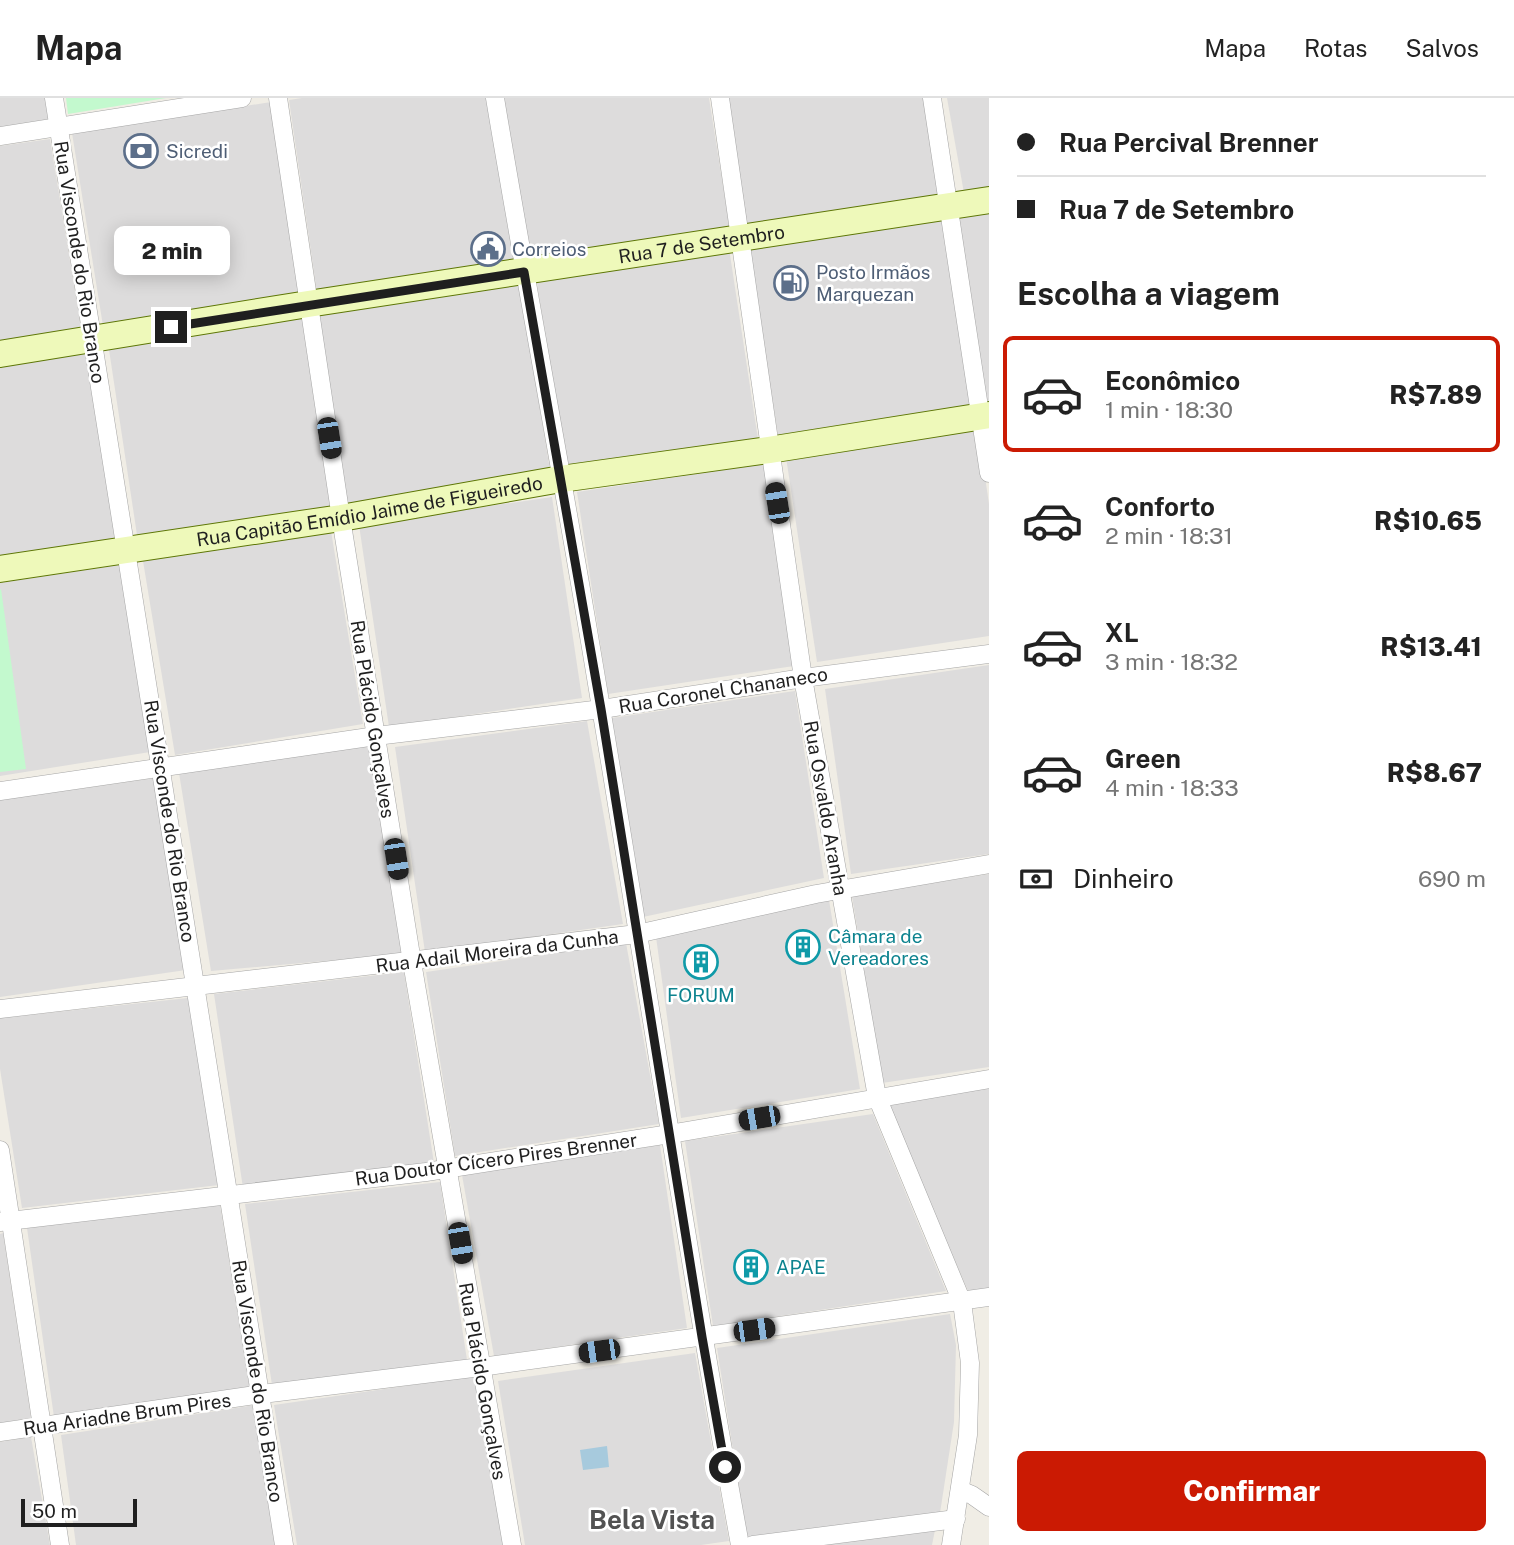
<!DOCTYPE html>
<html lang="pt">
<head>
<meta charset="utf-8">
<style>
	:root { --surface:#fff; --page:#f6f6f6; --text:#222; --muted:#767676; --line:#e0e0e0; --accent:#cb1a03 }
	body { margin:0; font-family:"Public Sans",sans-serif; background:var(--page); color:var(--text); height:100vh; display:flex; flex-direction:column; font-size:26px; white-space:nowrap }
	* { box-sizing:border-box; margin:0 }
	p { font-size:23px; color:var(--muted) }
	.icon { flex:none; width:38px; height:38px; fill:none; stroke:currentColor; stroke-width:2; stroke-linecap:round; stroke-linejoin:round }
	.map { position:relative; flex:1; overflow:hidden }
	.drawer { display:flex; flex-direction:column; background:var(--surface); width:525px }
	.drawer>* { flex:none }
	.hud { display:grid; align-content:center; height:154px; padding:0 28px; background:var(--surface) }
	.scale { position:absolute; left:21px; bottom:18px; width:116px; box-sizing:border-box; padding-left:7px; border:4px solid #1f1f1f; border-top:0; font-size:19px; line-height:24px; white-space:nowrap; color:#1f1f1f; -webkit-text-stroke:5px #fff; paint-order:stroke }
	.end { position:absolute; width:32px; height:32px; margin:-16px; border:9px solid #1f1f1f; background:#fff; box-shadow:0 0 0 4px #fff }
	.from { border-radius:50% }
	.bubble { position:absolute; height:49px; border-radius:10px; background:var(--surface); box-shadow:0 4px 18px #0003; font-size:23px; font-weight:800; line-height:49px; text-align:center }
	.car { position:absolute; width:21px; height:42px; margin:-21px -10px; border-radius:9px; box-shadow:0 0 5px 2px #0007; background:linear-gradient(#222 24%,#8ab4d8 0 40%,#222 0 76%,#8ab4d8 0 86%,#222 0) }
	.hud b { display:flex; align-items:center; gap:24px; height:66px; font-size:26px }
	.hud b+b { border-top:2px solid var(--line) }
	.hud i { width:18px; height:18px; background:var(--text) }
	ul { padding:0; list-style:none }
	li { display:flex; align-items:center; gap:21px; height:116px; margin:0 14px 10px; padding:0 14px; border:4px solid transparent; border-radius:10px }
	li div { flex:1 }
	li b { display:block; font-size:26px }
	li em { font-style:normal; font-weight:800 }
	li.current { border-color:var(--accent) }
	li>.icon { width:63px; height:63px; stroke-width:1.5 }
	h2 { padding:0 28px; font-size:32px; line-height:84px }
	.pay { display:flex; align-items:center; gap:18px; height:77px; padding:0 28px; font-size:26px }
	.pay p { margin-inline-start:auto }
	.cta { display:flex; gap:14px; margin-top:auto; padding:14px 28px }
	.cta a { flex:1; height:80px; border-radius:10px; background:var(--accent); color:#fff; font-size:28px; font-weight:800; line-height:80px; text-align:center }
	header { display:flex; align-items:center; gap:42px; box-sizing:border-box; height:98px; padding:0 35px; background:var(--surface); border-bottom:2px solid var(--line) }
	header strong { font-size:33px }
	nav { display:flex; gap:38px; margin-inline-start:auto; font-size:24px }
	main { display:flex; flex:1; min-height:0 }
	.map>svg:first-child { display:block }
	.residential { fill:#dddcdc }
	.park { fill:#c3f9ce }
	.water { fill:#a7cadd }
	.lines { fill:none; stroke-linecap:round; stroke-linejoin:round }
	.minor-casing { stroke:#a6a6a6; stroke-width:19 }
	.secondary-casing { stroke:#5d7606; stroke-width:28 }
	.minor { stroke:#fff; stroke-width:18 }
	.secondary { stroke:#eef9ba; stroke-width:26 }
	.route { stroke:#1f1f1f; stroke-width:9 }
	.labels { text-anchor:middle; stroke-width:5; stroke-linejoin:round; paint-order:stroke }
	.service-label { font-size:19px; fill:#4e5e75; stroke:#fff; text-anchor:start }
	.street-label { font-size:19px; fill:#1f1f1f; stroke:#fff }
	.culture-label { font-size:19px; fill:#0d838f; stroke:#fff; text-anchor:start }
	.district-label { font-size:26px; font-weight:bold; fill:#525252; stroke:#fff }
</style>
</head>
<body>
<header>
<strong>Mapa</strong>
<nav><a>Mapa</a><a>Rotas</a><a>Salvos</a></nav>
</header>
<main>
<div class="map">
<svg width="989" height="1447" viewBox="0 0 989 1447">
	<rect width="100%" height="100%" fill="#f0ede5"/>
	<g class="residential">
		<path d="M0,0H46L50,21L0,29Z"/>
		<path d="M302,0H490L515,165L317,195L289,2Z"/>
		<path d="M504,0H709L730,132L530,163Z"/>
		<path d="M728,0H924L939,101L747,130Z"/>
		<path d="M947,0H989V91L964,95Z"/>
		<path d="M271,4L301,197L103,228L72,35Z"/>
		<path d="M50,41L82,236L0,249V48Z"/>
		<path d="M989,113V310H987L954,119Z"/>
		<path d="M943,119L973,306L778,337L748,150Z"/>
		<path d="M729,150L758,341L566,370L536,179Z"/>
		<path d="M519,184L550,372L348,409L318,213Z"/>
		<path d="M303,216L332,408L137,437L108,245Z"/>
		<path d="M87,251L117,441L0,459V265Z"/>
		<path d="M978,331L989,406V538L817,564L786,359Z"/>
		<path d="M764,366L794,568L608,596L577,394Z"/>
		<path d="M552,399L582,600L389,629L359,427Z"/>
		<path d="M331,433L363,626L175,657L143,463Z"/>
		<path d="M120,467L150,654L0,678V485Z"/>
		<path d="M989,567V756L851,776L825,591Z"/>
		<path d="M795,593L824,780L643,819L612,620Z"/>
		<path d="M587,623L623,826L425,854L395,649Z"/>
		<path d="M370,648L405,856L211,873L179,675Z"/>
		<path d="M155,680L186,872L0,899V702Z"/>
		<path d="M989,776V969L882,985L852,798Z"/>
		<path d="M829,802L860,991L681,1020L656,839Z"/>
		<path d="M626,845L659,1026L455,1058L426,874Z"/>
		<path d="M404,874L434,1065L243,1090L214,896Z"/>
		<path d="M188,900L219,1087L22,1110L0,971V920Z"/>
		<path d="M989,984V1191L969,1195L886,1005Z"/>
		<path d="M873,1016L946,1193L713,1228L685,1043Z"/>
		<path d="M660,1047L687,1230L494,1258L462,1077Z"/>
		<path d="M440,1084L467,1262L272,1287L245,1106Z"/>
		<path d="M220,1107L250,1291L54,1319L27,1130Z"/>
		<path d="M3,1135L31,1320L0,1325V1136Z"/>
		<path d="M950,1216L956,1247L954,1324L940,1415L747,1441L717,1250Z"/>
		<path d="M695,1255L729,1443L701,1447H525L498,1283Z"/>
		<path d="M474,1278L505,1447H297L274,1307Z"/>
		<path d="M255,1307L275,1447H76L61,1337Z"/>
		<path d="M31,1339L50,1447H0V1344Z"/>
		<path d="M935,1432L932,1447H825Z"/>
	</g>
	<g class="park">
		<path d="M66,0H166L68,16Z"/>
		<path d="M1,491L26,671L0,674V492Z"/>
	</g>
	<path class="water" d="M607,1348L609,1369L583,1372L580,1352Z"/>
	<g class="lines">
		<g class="minor-casing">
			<g id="minor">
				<path d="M54,0L284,1447"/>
				<path d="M278,0L341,420L412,864L512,1447"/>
				<path d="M495,0C529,204 568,407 601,610C648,889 689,1169 740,1447"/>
				<path d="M720,0L803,580L877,999L962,1204L970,1265L968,1337L951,1447"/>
				<path d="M932,0L989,375"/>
				<path d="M0,38L242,0"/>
				<path d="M0,693L376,638L602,611L803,580L989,556"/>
				<path d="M0,911L637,836L816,796L989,766"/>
				<path d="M0,1052L60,1447"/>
				<path d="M0,1124L426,1074L670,1036L989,981"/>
				<path d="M0,1334L262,1296L481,1269L989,1199"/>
				<path d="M960,1392L972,1397L989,1409"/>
				<path d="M753,1447L956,1421"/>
			</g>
		</g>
		<g class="secondary-casing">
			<g id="secondary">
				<path id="s1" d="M0,256L308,206L989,102"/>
				<path id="s2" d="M0,471L341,420L561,381L769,352L989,317"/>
			</g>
		</g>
		<use href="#minor" class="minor"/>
		<use href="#secondary" class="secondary"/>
	</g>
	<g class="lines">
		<path class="route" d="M171,229L524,174L601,611L702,1239L725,1369"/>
	</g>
	<defs>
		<g id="bank-ring" transform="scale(1.75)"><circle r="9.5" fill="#fff" stroke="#5c6f8a" stroke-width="1.5"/><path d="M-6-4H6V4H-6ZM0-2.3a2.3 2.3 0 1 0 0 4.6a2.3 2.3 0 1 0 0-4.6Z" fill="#5c6f8a"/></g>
		<g id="civic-ring" transform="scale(1.75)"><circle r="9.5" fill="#fff" stroke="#5c6f8a" stroke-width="1.5"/><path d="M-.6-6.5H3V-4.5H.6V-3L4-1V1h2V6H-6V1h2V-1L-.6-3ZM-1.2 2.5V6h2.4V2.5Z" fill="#5c6f8a"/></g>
		<g id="fuel-ring" transform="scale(1.75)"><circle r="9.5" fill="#fff" stroke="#5c6f8a" stroke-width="1.5"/><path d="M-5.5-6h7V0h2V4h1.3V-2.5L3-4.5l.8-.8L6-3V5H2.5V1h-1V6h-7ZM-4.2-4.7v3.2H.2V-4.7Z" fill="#5c6f8a"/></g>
		<g id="building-ring" transform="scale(1.75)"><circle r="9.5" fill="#fff" stroke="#0f9aa8" stroke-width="1.5"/><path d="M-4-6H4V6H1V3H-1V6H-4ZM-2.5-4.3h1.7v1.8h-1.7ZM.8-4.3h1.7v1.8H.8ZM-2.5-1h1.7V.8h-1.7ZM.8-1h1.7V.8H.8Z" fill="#0f9aa8"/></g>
	</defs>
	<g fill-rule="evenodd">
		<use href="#bank-ring" x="141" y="53"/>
		<use href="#civic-ring" x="488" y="151"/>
		<use href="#fuel-ring" x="791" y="185"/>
		<use href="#building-ring" x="803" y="849"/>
		<use href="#building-ring" x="701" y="864"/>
		<use href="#building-ring" x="751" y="1169"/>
	</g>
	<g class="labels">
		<g class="service-label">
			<text x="166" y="60">Sicredi</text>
			<text x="512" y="158">Correios</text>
			<text x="816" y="181">Posto Irmãos<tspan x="816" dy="22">Marquezan</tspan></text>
		</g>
		<g class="street-label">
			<text dy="7" stroke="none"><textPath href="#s1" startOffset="710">Rua 7 de Setembro</textPath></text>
			<text transform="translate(80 164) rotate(81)" y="7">Rua Visconde do Rio Branco</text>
			<text dy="7" stroke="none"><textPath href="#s2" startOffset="374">Rua Capitão Emídio Jaime de Figueiredo</textPath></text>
			<text transform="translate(723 592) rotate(-9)" y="7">Rua Coronel Chananeco</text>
			<text transform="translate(373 621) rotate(81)" y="7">Rua Plácido Gonçalves</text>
			<text transform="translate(826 710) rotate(80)" y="7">Rua Osvaldo Aranha</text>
			<text transform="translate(170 723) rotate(81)" y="7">Rua Visconde do Rio Branco</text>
			<text transform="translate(497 853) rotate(-7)" y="7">Rua Adail Moreira da Cunha</text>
			<text transform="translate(496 1061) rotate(-8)" y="7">Rua Doutor Cícero Pires Brenner</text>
			<text transform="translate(258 1283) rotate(81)" y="7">Rua Visconde do Rio Branco</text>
			<text transform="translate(483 1283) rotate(80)" y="7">Rua Plácido Gonçalves</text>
			<text transform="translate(127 1316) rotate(-8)" y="7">Rua Ariadne Brum Pires</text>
		</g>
		<g class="culture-label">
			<text x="828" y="845">Câmara de<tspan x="828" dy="22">Vereadores</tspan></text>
			<text x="701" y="904" text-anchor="middle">FORUM</text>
			<text x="776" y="1176">APAE</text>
		</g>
		<g class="district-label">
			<text x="652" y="1431">Bela Vista</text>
		</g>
	</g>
</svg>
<div class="scale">50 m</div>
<i class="end from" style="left:725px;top:1369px"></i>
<i class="end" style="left:171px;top:229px"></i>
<div class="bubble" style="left:114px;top:128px;width:116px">2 min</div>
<i class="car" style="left:329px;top:340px;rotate:171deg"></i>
<i class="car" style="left:777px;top:405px;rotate:351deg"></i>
<i class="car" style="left:396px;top:761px;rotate:171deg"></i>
<i class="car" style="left:759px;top:1020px;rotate:260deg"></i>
<i class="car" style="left:460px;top:1145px;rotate:170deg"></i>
<i class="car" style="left:754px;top:1232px;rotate:82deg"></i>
<i class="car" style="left:599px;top:1253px;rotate:262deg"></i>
</div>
<section class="drawer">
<div class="hud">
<b><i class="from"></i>Rua Percival Brenner</b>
<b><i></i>Rua 7 de Setembro</b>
</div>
<h2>Escolha a viagem</h2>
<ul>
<li class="current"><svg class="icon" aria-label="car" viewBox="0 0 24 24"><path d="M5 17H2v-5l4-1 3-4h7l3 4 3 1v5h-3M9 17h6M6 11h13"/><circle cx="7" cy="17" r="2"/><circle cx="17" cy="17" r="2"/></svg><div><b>Econômico</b><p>1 min · 18:30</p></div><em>R$7.89</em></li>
<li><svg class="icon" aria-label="car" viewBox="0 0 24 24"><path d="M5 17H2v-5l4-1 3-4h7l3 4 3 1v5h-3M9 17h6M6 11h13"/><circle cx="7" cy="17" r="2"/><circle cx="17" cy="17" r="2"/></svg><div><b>Conforto</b><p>2 min · 18:31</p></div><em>R$10.65</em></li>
<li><svg class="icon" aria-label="car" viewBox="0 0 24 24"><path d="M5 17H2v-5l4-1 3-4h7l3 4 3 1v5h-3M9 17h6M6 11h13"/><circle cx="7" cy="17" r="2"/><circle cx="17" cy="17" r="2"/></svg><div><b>XL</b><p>3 min · 18:32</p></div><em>R$13.41</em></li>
<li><svg class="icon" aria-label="car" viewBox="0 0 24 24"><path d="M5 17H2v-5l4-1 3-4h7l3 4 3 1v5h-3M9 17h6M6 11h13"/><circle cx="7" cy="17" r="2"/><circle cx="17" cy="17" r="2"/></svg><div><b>Green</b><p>4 min · 18:33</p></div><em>R$8.67</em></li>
</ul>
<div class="pay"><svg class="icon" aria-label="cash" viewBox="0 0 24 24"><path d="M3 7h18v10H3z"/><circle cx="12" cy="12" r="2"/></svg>Dinheiro<p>690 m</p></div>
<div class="cta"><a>Confirmar</a></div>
</section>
</main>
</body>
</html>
